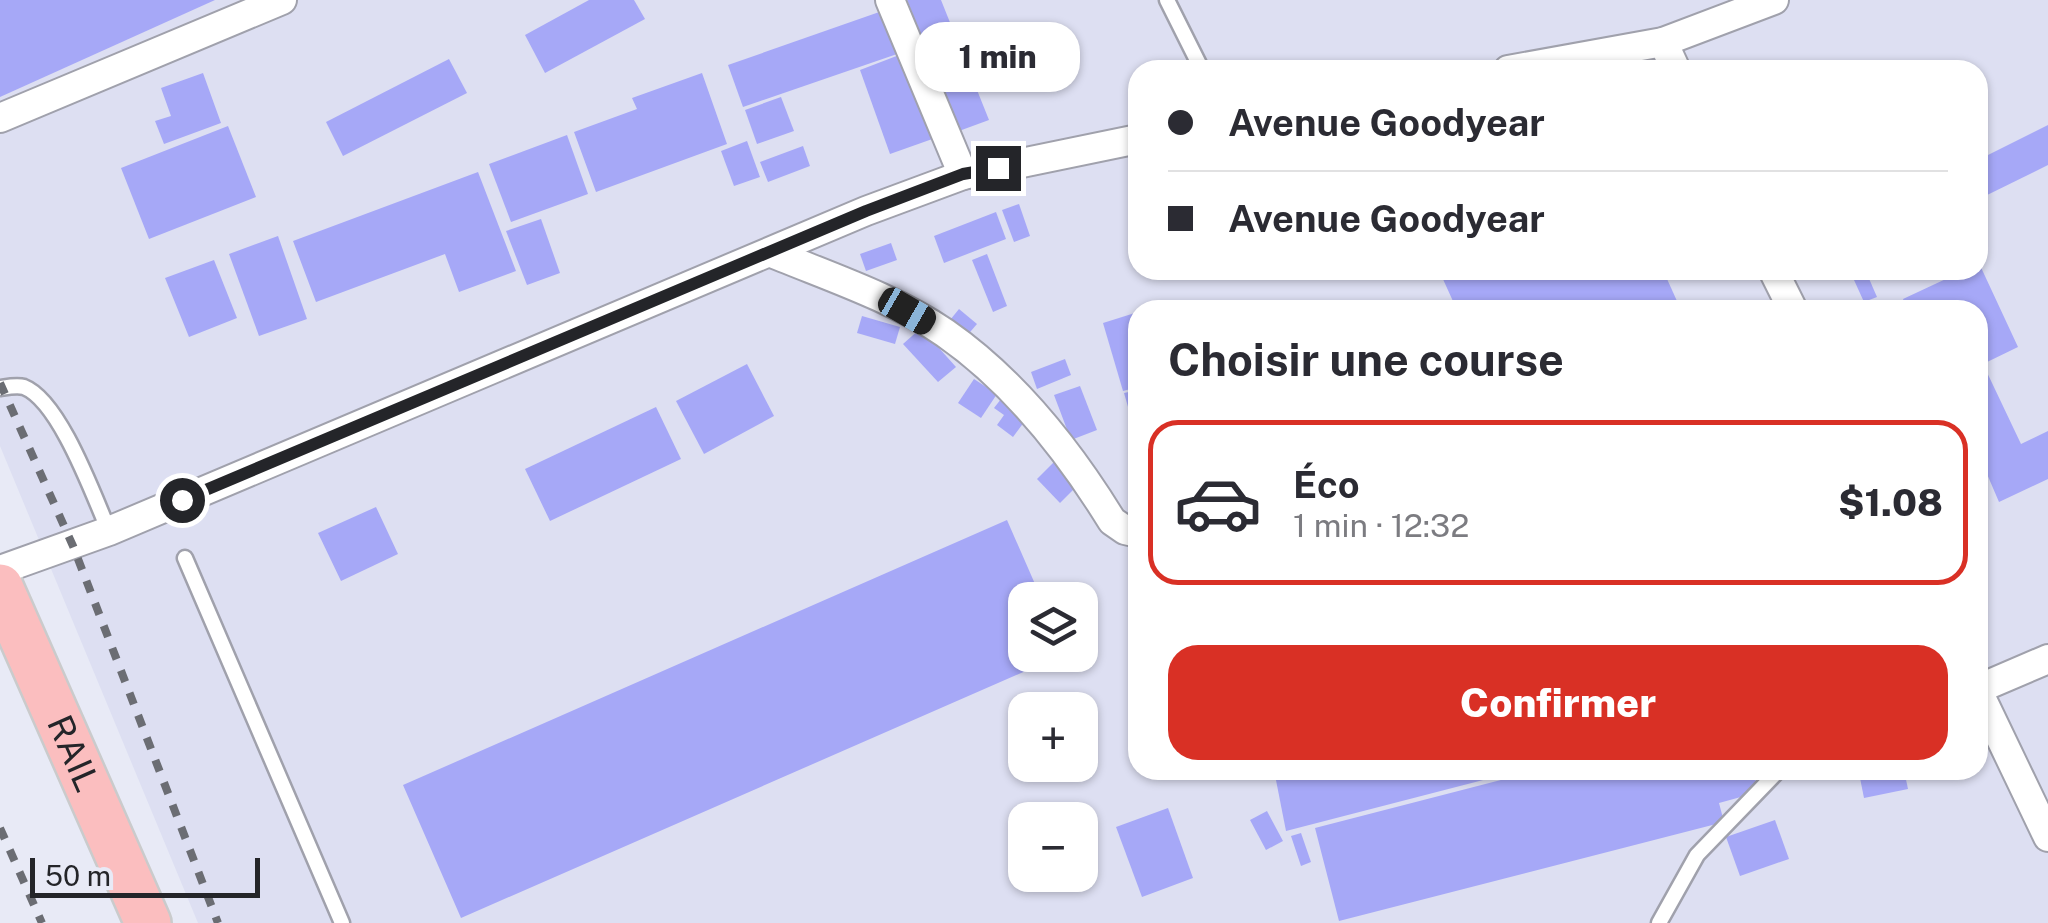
<!DOCTYPE html>
<html lang="fr">
<head>
<meta charset="utf-8">
<style>
	:root { --surface:#fff; --page:#f7f7f7; --text:#2b2b33; --muted:#7c7c81; --line:#e1e1e2; --accent:#d93025 }
	body { margin:0; font-family:"Public Sans",sans-serif; background:var(--page); color:var(--text); height:100vh; display:flex; flex-direction:column; font-size:38px; white-space:nowrap }
	* { box-sizing:border-box; margin:0 }
	p { font-size:32px; color:var(--muted) }
	.icon { flex:none; width:55px; height:55px; fill:none; stroke:currentColor; stroke-width:2; stroke-linecap:round; stroke-linejoin:round }
	.map { position:relative; flex:1; overflow:hidden }
	.drawer { position:absolute; left:1128px; top:300px; width:860px; height:480px; display:flex; flex-direction:column; background:var(--surface); border-radius:30px; box-shadow:0 2px 8px #0004 }
	.drawer>* { flex:none }
	.top-card { position:absolute; left:1128px; top:60px; width:860px; height:220px; border-radius:30px; box-shadow:0 2px 8px #0004; display:grid; align-content:center; height:220px; padding:0 40px; background:var(--surface) }
	.fabs { position:absolute; left:1008px; top:582px; display:grid; gap:20px }
	.fabs a { display:grid; place-items:center; width:90px; height:90px; border-radius:20px; background:var(--surface); box-shadow:0 2px 8px #0004; font-size:50px }
	.scale { position:absolute; left:30px; bottom:25px; width:230px; box-sizing:border-box; padding-left:10px; border:5px solid #242529; border-top:0; font-size:28px; line-height:35px; white-space:nowrap; color:#242529; -webkit-text-stroke:8px #e8eaf6; paint-order:stroke }
	.end { position:absolute; width:45px; height:45px; margin:-22px; border:12px solid #242529; background:#fff; box-shadow:0 0 0 5px #fff }
	.from { border-radius:50% }
	.bubble { position:absolute; height:70px; border-radius:30px; background:var(--surface); box-shadow:0 2px 8px #0004; font-size:32px; font-weight:800; line-height:70px; text-align:center }
	.car { position:absolute; width:30px; height:60px; margin:-30px -15px; border-radius:12px; box-shadow:0 0 8px 2px #0007; background:linear-gradient(#222 24%,#8ab4d8 0 40%,#222 0 76%,#8ab4d8 0 86%,#222 0) }
	.top-card b { display:flex; align-items:center; gap:35px; height:95px; font-size:38px }
	.top-card b+b { border-top:2px solid var(--line) }
	.top-card i { width:25px; height:25px; background:var(--text) }
	ul { padding:0; list-style:none }
	li { display:flex; align-items:center; gap:30px; height:165px; margin:0 20px 15px; padding:0 20px; border:5px solid transparent; border-radius:30px }
	li div { flex:1 }
	li b { display:block; font-size:38px }
	li em { font-style:normal; font-weight:800 }
	li.selected { border-color:var(--accent) }
	li>.icon { width:90px; height:90px; stroke-width:1.5 }
	h2 { padding:0 40px; font-size:45px; line-height:120px }
	.primary-button { display:flex; gap:20px; margin-top:auto; padding:20px 40px }
	.primary-button a { flex:1; height:115px; border-radius:30px; background:var(--accent); color:#fff; font-size:40px; font-weight:800; line-height:115px; text-align:center }
	.map>svg:first-child { display:block }
	.built { fill:#dddff2; fill-rule:evenodd }
	.building { fill:#a6a8f7 }
	.lines { fill:none; stroke-linecap:round; stroke-linejoin:round }
	.lane-casing { stroke:#a0a1ac; stroke-width:19 }
	.street-casing { stroke:#a0a1ac; stroke-width:32 }
	.primary-casing { stroke:#cacbcc; stroke-width:50 }
	.lane { stroke:#fff; stroke-width:14 }
	.street { stroke:#fff; stroke-width:28 }
	.primary { stroke:#fbbebf; stroke-width:45 }
	.rail { stroke:#6b6d73; stroke-width:8; stroke-dasharray:12 12; stroke-linecap:butt }
	.route { stroke:#242529; stroke-width:12 }
	.labels { text-anchor:middle; stroke-width:10; stroke-linejoin:round; paint-order:stroke }
	.street-label { font-size:35px; fill:#242529; stroke:#e8eaf6 }
</style>
</head>
<body>
<div class="map">
<svg width="2048" height="923" viewBox="0 0 2048 923">
	<rect width="100%" height="100%" fill="#e8eaf6"/>
	<path class="built" d="M0,0H2048V923H198L0,446ZM1138,70H1978V270H1138ZM1138,310H1978V770H1138ZM1025,600H1080V655H1025ZM1025,710H1080V765H1025ZM1025,820H1080V875H1025Z"/>
	<g class="building">
		<path d="M0,0H215L0,97Z"/>
		<path d="M589,0H634L645,19L545,73L525,35Z"/>
		<path d="M907,0H941L989,120L959,131Z"/>
		<path d="M885,10L900,53L743,107L728,65Z"/>
		<path d="M907,52L938,137L890,154L860,70Z"/>
		<path d="M449,59L467,93L343,156L326,122Z"/>
		<path d="M203,73L221,123L164,144L155,121L171,116L161,88Z"/>
		<path d="M702,73L727,144L596,192L574,132L637,109L632,98Z"/>
		<path d="M781,97L794,131L757,144L745,110Z"/>
		<path d="M2048,125V165L1979,199L1978,160Z"/>
		<path d="M228,126L256,197L149,239L121,168Z"/>
		<path d="M567,135L588,194L511,222L489,164Z"/>
		<path d="M747,141L760,177L734,186L721,151Z"/>
		<path d="M803,146L810,166L768,182L760,162Z"/>
		<path d="M478,172L516,271L459,292L445,254L316,302L293,241Z"/>
		<path d="M1019,204L1030,236L1014,242L1002,210Z"/>
		<path d="M996,212L1006,239L944,263L934,236Z"/>
		<path d="M541,219L560,273L527,285L506,231Z"/>
		<path d="M278,236L307,319L259,336L229,254Z"/>
		<path d="M891,243L897,260L866,271L860,254Z"/>
		<path d="M987,254L1007,306L993,312L972,260Z"/>
		<path d="M214,260L237,318L189,337L165,278Z"/>
		<path d="M1978,261L2018,347L1983,364L2021,444L2048,431V479L1999,502L1978,453V310H1907L1903,299L1965,270H1978Z"/>
		<path d="M1457,270H1663L1681,310H1457L1442,277Z"/>
		<path d="M1867,274L1877,297L1864,302L1854,280Z"/>
		<path d="M959,309L977,324L964,339L946,325Z"/>
		<path d="M1138,312V387L1123,391L1103,323Z"/>
		<path d="M862,316L900,327L895,344L857,333Z"/>
		<path d="M921,328L956,367L938,382L903,344Z"/>
		<path d="M1065,359L1071,375L1037,389L1031,372Z"/>
		<path d="M747,364L774,416L704,454L676,401Z"/>
		<path d="M974,379L997,394L981,418L958,403Z"/>
		<path d="M1080,386L1097,430L1071,440L1054,395Z"/>
		<path d="M1138,390V423L1133,424L1124,393Z"/>
		<path d="M1001,399L1027,418L1013,437L997,425L1004,415L994,408Z"/>
		<path d="M656,407L681,459L550,521L525,469Z"/>
		<path d="M1056,460L1079,484L1060,503L1037,479Z"/>
		<path d="M376,507L398,554L341,581L318,533Z"/>
		<path d="M1007,520L1042,600H1025V655H1062L461,918L403,785Z"/>
		<path d="M1274,770H1517L1518,771L1286,831Z"/>
		<path d="M1540,770L1771,772L1754,775L1759,792L1719,803L1724,822L1339,921L1315,828Z"/>
		<path d="M1873,770H1904L1908,789L1864,798L1859,773Z"/>
		<path d="M1168,808L1193,878L1142,897L1116,827Z"/>
		<path d="M1267,811L1283,841L1266,850L1250,820Z"/>
		<path d="M1775,820L1789,859L1740,876L1726,837Z"/>
		<path d="M1301,833L1311,862L1301,866L1291,836Z"/>
	</g>
	<g class="lines">
		<g class="lane-casing">
			<g id="lane">
				<path d="M1167,0L1202,70"/>
				<path d="M0,388C7,387 17,385 24,387C60,401 94,497 109,531"/>
				<path d="M185,558L342,923"/>
				<path d="M1659,923L1697,855L1779,770"/>
			</g>
		</g>
		<g class="street-casing">
			<g id="street">
				<path d="M890,0L963,175"/>
				<path d="M1663,42L1676,70"/>
				<path d="M1508,70L1663,42L1774,0"/>
				<path d="M0,118L282,0"/>
				<path d="M772,253C830,277 894,298 945,333C1014,381 1069,451 1112,521L1125,530L1138,533"/>
				<path d="M1773,270L1793,310"/>
				<path d="M0,570L109,531L866,211L963,175L1138,139"/>
				<path d="M1978,689L2048,659"/>
				<path d="M1978,691L2048,837"/>
			</g>
		</g>
		<g class="primary-casing">
			<g id="primary">
				<path id="s1" d="M0,587L148,923"/>
			</g>
		</g>
		<use href="#lane" class="lane"/>
		<use href="#street" class="street"/>
		<use href="#primary" class="primary"/>
		<g class="rail">
			<path d="M0,383L73,546L218,923"/>
			<path d="M0,828L42,923"/>
		</g>
	</g>
	<g class="lines">
		<path class="route" d="M182,500L866,211L963,174L998,168"/>
	</g>
	<g class="labels">
		<g class="street-label">
			<text dy="12" stroke="none"><textPath href="#s1" startOffset="182">RAIL</textPath></text>
		</g>
	</g>
</svg>
<div class="fabs">
<a><svg class="icon" aria-label="layers" viewBox="0 0 24 24"><path d="M12 4l9 5-9 5-9-5zM3 14l9 5 9-5"/></svg></a>
<a>+</a>
<a>−</a>
</div>
<div class="scale">50 m</div>
<i class="end from" style="left:182px;top:500px"></i>
<i class="end" style="left:998px;top:168px"></i>
<div class="bubble" style="left:915px;top:22px;width:165px">1 min</div>
<i class="car" style="left:907px;top:311px;rotate:120deg"></i>
<div class="top-card">
<b><i class="from"></i>Avenue Goodyear</b>
<b><i></i>Avenue Goodyear</b>
</div>
<section class="drawer">
<h2>Choisir une course</h2>
<ul>
<li class="selected"><svg class="icon" aria-label="car" viewBox="0 0 24 24"><path d="M5 17H2v-5l4-1 3-4h7l3 4 3 1v5h-3M9 17h6M6 11h13"/><circle cx="7" cy="17" r="2"/><circle cx="17" cy="17" r="2"/></svg><div><b>Éco</b><p>1 min · 12:32</p></div><em>$1.08</em></li>
</ul>
<div class="primary-button"><a>Confirmer</a></div>
</section>
</div>
</body>
</html>
